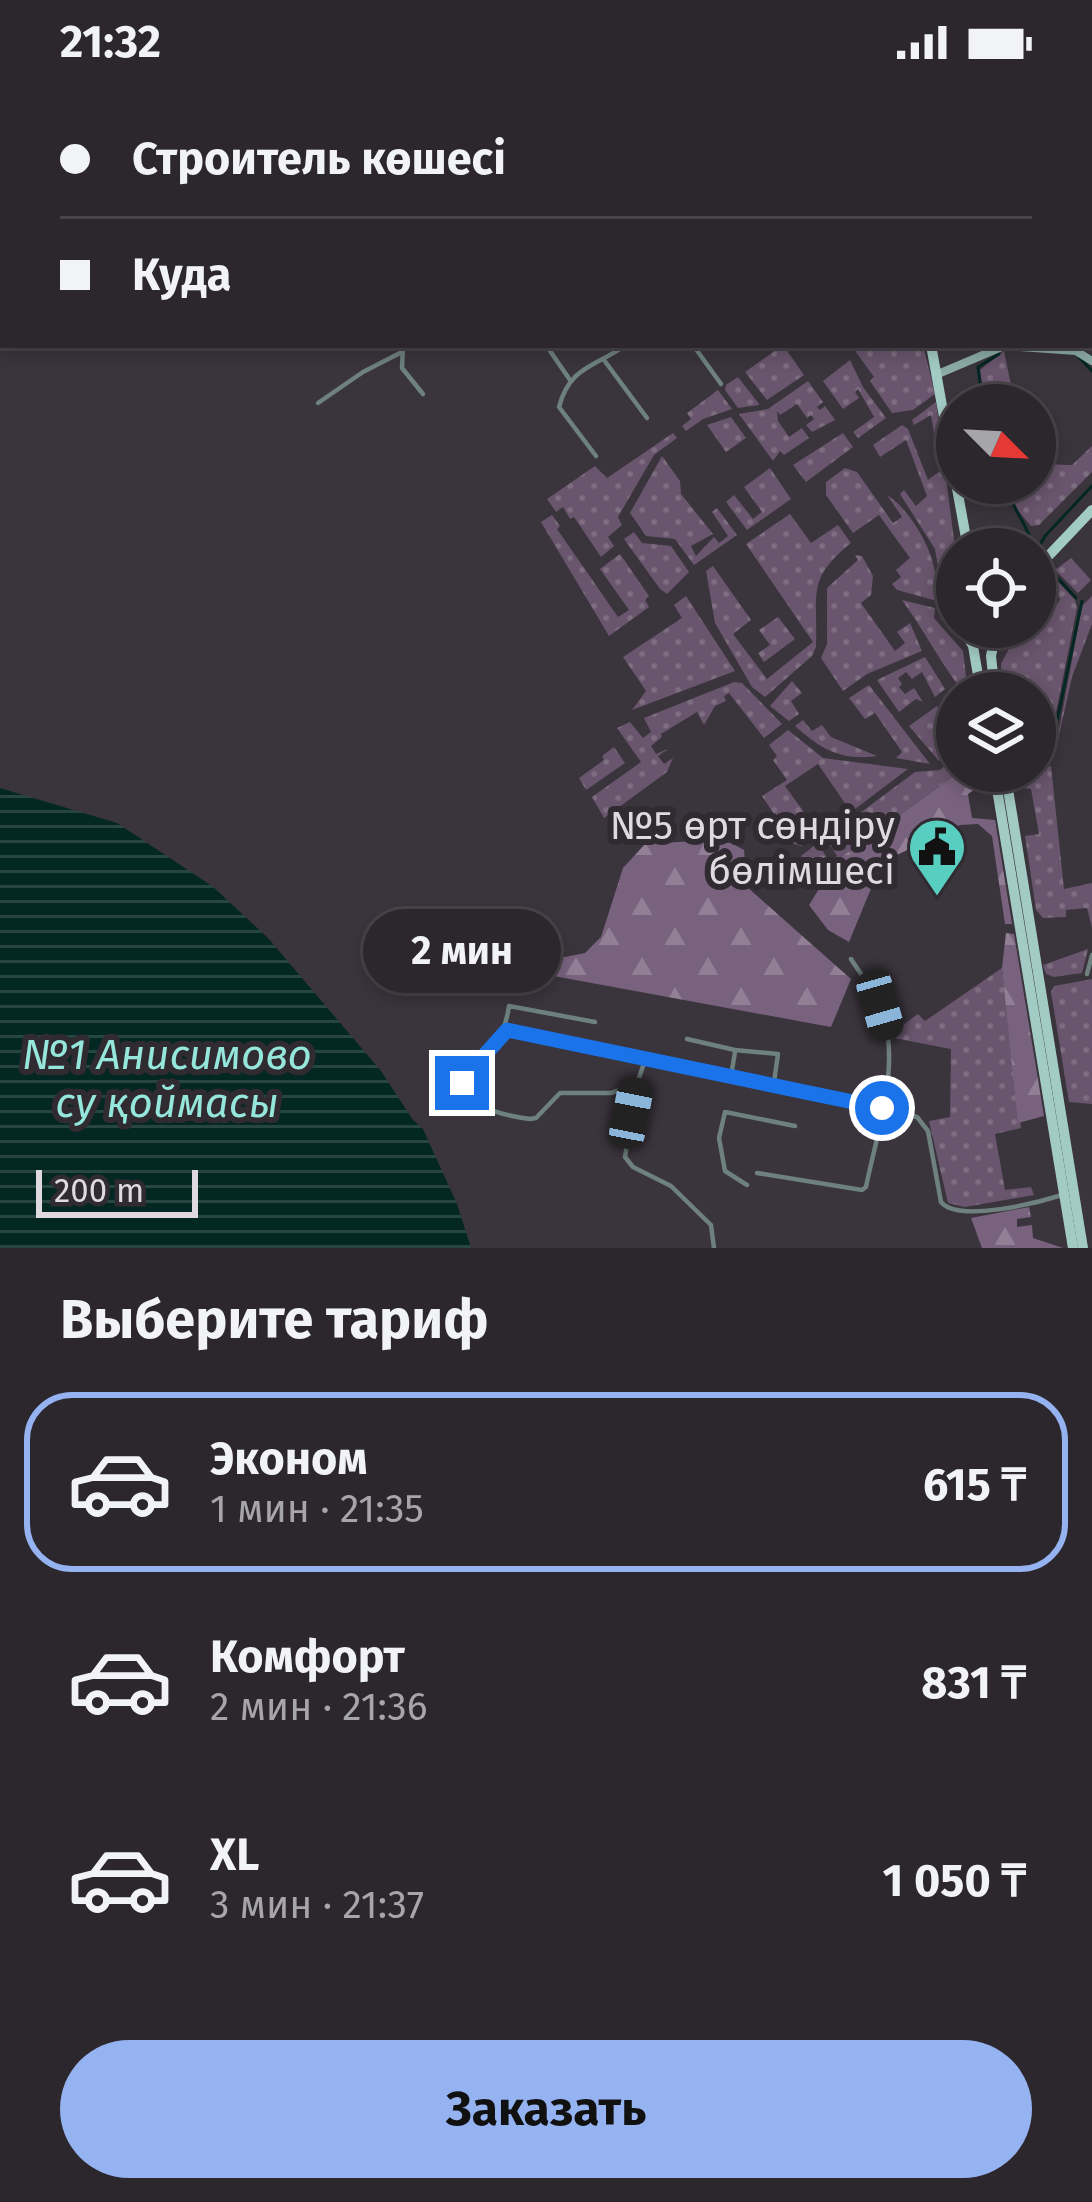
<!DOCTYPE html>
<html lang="ru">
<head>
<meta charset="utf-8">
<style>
	:root { --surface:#2c272d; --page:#383339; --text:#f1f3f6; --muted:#a6a5aa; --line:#484449; --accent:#95b2f1 }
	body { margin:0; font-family:"Fira Sans",sans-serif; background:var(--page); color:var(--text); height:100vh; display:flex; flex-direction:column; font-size:45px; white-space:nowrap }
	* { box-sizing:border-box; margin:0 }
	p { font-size:39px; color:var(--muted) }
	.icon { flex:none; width:66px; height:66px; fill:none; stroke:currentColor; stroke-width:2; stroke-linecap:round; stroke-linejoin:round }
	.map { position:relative; height:1164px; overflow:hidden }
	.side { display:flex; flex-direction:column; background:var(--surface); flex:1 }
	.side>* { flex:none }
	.top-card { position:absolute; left:0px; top:0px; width:1092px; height:264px; box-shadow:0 6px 18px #0003,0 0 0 3px var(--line); display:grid; align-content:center; height:264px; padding:0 60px; background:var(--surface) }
	.needle { width:78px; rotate:114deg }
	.controls { position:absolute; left:936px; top:300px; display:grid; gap:24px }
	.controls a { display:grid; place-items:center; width:120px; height:120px; border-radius:50%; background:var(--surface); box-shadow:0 6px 18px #0003,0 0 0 3px var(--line); font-size:60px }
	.scale { position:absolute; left:36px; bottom:30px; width:162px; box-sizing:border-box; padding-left:12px; border:6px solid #dedadf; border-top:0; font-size:33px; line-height:42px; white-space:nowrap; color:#dedadf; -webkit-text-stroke:9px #302a31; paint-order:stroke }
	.end { position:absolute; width:54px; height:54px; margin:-27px; border:15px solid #1a73e8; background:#fff; box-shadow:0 0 0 6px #fff }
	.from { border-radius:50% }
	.bubble { position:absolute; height:84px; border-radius:42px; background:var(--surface); box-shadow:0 6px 18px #0003,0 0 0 3px var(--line); font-size:39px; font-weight:700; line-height:84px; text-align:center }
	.car { position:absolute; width:36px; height:72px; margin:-36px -18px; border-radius:15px; box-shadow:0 0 9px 3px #0007; background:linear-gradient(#222 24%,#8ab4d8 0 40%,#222 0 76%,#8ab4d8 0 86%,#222 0) }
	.top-card b { display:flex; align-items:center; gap:42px; height:114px; font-size:45px }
	.top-card b+b { border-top:3px solid var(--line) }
	.top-card i { width:30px; height:30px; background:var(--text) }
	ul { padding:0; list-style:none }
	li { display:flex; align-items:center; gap:36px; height:180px; margin:0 24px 18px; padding:0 36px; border:6px solid transparent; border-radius:48px }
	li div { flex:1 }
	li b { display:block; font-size:45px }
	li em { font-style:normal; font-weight:700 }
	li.current { border-color:var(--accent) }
	li>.icon { width:108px; height:108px; stroke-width:1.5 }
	h2 { padding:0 60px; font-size:54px; line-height:144px }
	.cta { display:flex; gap:24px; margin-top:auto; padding:24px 60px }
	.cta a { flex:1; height:138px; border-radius:72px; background:var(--accent); color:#111; font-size:48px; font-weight:700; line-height:138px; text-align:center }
	.status { display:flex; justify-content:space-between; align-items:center; height:84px; padding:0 60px; background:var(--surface); direction:ltr }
	.status svg { height:33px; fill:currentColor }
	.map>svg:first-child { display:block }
	.grass { fill:url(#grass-dots) }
	.forest { fill:url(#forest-firs) }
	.water { fill:url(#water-rules) }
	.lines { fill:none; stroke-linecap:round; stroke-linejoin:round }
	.stream { stroke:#032723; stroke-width:3 }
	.minor { stroke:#6e817e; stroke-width:4.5 }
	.secondary { stroke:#8caba6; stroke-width:8 }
	.primary { stroke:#a3cbc5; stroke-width:10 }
	.route { stroke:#1a73e8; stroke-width:15 }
	.labels { text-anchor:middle; stroke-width:12; stroke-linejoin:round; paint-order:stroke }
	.poi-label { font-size:39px; fill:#dedadf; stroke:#302a31; text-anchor:end }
	.water-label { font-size:42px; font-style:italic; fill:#95e6db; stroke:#302a31 }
</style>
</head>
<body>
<div class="status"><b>21:32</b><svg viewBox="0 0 49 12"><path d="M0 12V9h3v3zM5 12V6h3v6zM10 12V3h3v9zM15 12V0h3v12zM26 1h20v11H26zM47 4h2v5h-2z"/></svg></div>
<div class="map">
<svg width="1092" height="1164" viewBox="0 0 1092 1164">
	<defs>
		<pattern id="grass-dots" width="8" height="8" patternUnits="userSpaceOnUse" patternTransform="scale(3)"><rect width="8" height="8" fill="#69556d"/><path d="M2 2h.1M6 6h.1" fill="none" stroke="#7e6d81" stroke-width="1.8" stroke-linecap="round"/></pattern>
		<pattern id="forest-firs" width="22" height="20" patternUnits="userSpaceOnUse" patternTransform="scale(3)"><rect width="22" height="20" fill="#79627e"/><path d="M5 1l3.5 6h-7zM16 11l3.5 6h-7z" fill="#927f96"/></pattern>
		<pattern id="water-rules" width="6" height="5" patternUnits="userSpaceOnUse" patternTransform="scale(3)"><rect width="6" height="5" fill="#032723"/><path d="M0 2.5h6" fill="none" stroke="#274642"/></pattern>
	</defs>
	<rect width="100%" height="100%" fill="#3a343c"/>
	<g class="grass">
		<path d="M783,261L804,291L767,316L745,288Z"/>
		<path d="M857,261H923L935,310L913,326L892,329L870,297L874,293L853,264Z"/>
		<path d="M1004,267L1015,321H985L980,286Z"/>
		<path d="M850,276L863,303L886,334L858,354L853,348L874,333L858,305L855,308L859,314L843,325L823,297Z"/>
		<path d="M738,293L759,320V321L738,324L725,306L726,301Z"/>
		<path d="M808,297L823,318L817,323L820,326L825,322L835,336L812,348L806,341L814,335L811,331L807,334L797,320L780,331L777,327L778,337L789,353L802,344L809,354L784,371L780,367L773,377L739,330L768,325Z"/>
		<path d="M718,306L732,325L703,335L686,347L682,342L691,335L687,329Z"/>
		<path d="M936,318L956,471L942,507L935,465L900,410L904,406L916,422L927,412L906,356L880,373L873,361L902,341L908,345L928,396L940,387L931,331L914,341L912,336Z"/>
		<path d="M731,333L746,354L726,368L707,341Z"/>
		<path d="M673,349L677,354L654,371L618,433L622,441L608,453L614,462L601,473L574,433L570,435L563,423L556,428L547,415L595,382L607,394Z"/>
		<path d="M843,349L853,363L806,398L793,381Z"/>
		<path d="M1092,362V388L1039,441L1031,442L1013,421L1008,399H1035V380L1072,381Z"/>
		<path d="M662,372L680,397L681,410L713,450L691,462L696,472L714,453L719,459L728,452L712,428L717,424L737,451L694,481L675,455L646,452L630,429Z"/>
		<path d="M770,384L791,415L747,446L726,418L734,411L753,435L762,428L744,403Z"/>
		<path d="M845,384L857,388L893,439L902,433L887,411C909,425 931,462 935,488C937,498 936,510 937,517L897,506L892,500L901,493L896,486L910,474L879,431L853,449L826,411V398Z"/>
		<path d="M790,430L811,459L838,441L851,459C806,495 818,510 816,563L812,572L765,613L752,603L715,539L706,487L713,482L751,536L733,550L767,595L813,558L746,460Z"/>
		<path d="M552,431L560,442L557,445L618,533L629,526L600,485L620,470L649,512L645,516L649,523L609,552L541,438Z"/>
		<path d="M634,448L642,459L671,462L689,488L667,510L660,505L624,455Z"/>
		<path d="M855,471L862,472L873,492L871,511L861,519L895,567L905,559L897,548L910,539L922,567L867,590L843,607L821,574L827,560V504L858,476Z"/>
		<path d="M1071,474L1091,496L1078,509L1055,486Z"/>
		<path d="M1049,488L1075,516L1077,524L1046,678L1035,683V609H1002L1001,580L1020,543H1035V528L1046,534L1060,516L1056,506L1053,509L1040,498Z"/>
		<path d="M686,512L735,587L632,626L646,607L623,573L682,534L674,521Z"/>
		<path d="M1092,512V540L1072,593L1053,678L1082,522Z"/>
		<path d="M902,516L935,524L934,534L963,567L968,609H964C940,578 925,548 902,516Z"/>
		<path d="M778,533L795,555L764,578L758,569L770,561L759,546Z"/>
		<path d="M925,573L945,605L935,613L922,588L912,595L906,588L898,594L902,600L899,603L905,610L914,604L923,618L916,615L899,628L877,596Z"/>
		<path d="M792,597L802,609L791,617L799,630L789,637L770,622Z"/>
		<path d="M734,598L742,599L782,640L764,654L729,609L724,612L726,617L715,622L704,641L697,628L661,650L662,653L651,662L656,670L668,665L658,672L664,680L673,674L667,688L604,734L592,713L641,678L617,644L630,638L643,654L651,648L644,634Z"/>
		<path d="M869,601L930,680L896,674L902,668L875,629L865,635L849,614Z"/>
		<path d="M937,622L950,644L936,654L945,669L939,677L909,642Z"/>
		<path d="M803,636L812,647L822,641L831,653L877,672C840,677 821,665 795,642Z"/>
		<path d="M788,646L823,674L908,685L851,728L818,680L785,702L820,750L801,762L794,760L762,712L787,696L773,676L777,672L769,661Z"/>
		<path d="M957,655V687H961L814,792L801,772L818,759L829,777L837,772L826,754L848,740L858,755L867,749L856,732L915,688L940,686L948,679Z"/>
		<path d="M614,663L625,679L586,706L579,694L604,676L602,672Z"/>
		<path d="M1051,682L1064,805L1092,799V844L1087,824L1066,826V833L1043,834L1036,826L1025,752L1039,750L1031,705L1016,703L1014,687H1026L1020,690L1022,694Z"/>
		<path d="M1088,865L1082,889L1054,893L1046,890L1043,881Z"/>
		<path d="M1002,884L1021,1044L995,1050L1005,1106L1031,1103L1034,1111L965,1123L948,1119L929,1037L950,1033L951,965L894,954L896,946L918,930L925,937Z"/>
		<path d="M1092,895V1020L1069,1018L1051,908L1054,902Z"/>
	</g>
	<g class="forest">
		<path d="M961,687H986L990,708L974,706L968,710L972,734L995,736L1012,840H1005L992,752L978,740L960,741L882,778L849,858L828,846L809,821L824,797L820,788Z"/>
		<path d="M696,757L731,759L744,766L747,803L851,895L831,943L532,888L540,878L585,869L601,853L623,784L645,760Z"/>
		<path d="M1006,849L1014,850L1044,1032L1018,1039L1002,884Z"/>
		<path d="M1029,1123L1031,1133L1017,1135V1143L1032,1141L1033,1154L1063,1164H982L971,1134Z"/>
	</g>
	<path class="water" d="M0,704L117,739L212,802L268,854L381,987L413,1036L423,1045L457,1120L471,1164H0Z"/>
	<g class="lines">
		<g class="stream">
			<path d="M814,0L816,3"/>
			<path d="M1063,3V0"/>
			<path d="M972,261L973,266"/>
			<path d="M1077,271L1092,287"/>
			<path d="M983,321L978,283L999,270"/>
			<path d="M1005,399C1012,425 1028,441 1035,467"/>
			<path d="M1038,471L1036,468L1045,452L1092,402"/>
			<path d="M1053,489L1076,514"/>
			<path d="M1035,686L1048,680L1082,517"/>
			<path d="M1020,692L1032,687"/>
		</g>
		<g class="minor">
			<path d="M280,0L282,3"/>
			<path d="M387,0L389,3"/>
			<path d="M631,0L633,3"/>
			<path d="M578,3L582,0"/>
			<path d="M877,3L879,0"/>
			<path d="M1089,186L1092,187"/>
			<path d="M403,261L402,284L423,310"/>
			<path d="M546,261L570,296"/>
			<path d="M693,261L721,300"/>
			<path d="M604,276L647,334"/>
			<path d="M318,319L363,288L402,268"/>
			<path d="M596,372L559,323C570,282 595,283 626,261"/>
			<path d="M1087,890L1092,871"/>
			<path d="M595,938L509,922C504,956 493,964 465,984C456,1022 500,1031 530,1035L536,1034L560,1009H611L637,1000"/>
			<path d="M507,946L917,1033L928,1047L941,1118C958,1139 1037,1119 1062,1111"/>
			<path d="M687,955L735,966L778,970L774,998"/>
			<path d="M645,976L637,1000L625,1073L633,1083L671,1102L711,1141L714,1164"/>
			<path d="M731,992L735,968"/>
			<path d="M757,1089L862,1106L866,1103C877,1048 902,979 881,924C875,907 861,891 851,875"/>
			<path d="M747,1101L725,1087L719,1054L725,1028L795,1042"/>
		</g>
		<g class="secondary">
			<path d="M1017,3V0"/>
			<path d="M1058,3V0"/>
			<path d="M938,290L1004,262L1076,267L1092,277"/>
		</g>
		<g class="primary">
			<path d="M765,0L767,3"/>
			<path d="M774,0L776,3"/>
			<path d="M931,261L968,465"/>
			<path d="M1035,486L1092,426"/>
			<path d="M962,543L973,562L981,609"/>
			<path d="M995,609L991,572L997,543"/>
			<path d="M994,687L1073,1164"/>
			<path d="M1005,687L1083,1164"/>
		</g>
	</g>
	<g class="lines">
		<path class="route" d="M462,999L465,984L482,974L507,946L882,1024"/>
	</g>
	<defs>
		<g id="civic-pin" transform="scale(3)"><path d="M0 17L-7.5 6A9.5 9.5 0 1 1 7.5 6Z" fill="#58cec0" stroke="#302a31"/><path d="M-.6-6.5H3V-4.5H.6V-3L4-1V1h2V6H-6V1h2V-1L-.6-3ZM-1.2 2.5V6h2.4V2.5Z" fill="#111"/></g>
	</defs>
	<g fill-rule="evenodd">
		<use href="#civic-pin" x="937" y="763"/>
	</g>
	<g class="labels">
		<g class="poi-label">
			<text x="895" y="755">№5 өрт сөндіру<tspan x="895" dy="45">бөлімшесі</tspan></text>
		</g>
		<g class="water-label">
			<text x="167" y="985">№1 Анисимово<tspan x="167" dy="48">су қоймасы</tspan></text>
		</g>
	</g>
</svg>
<div class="controls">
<a><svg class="needle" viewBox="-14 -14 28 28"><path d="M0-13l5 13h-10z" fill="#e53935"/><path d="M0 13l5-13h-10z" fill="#a6a5aa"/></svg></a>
<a><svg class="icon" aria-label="locate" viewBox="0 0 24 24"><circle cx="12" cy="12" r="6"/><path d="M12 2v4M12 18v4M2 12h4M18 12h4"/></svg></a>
<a><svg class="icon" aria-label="layers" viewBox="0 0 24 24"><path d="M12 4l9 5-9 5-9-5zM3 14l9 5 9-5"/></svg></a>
</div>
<div class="scale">200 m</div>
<i class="end from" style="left:882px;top:1024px"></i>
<i class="end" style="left:462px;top:999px"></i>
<div class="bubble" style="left:363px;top:825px;width:198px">2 мин</div>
<i class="car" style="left:880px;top:921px;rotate:164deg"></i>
<i class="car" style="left:631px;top:1029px;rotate:11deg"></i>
<div class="top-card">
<b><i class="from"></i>Строитель көшесі</b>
<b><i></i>Куда</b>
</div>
</div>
<section class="side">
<h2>Выберите тариф</h2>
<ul>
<li class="current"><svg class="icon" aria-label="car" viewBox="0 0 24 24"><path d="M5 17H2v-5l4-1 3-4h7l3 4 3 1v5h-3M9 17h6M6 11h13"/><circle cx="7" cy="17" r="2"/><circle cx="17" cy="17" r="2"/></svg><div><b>Эконом</b><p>1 мин · 21:35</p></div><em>615 ₸</em></li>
<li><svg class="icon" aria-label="car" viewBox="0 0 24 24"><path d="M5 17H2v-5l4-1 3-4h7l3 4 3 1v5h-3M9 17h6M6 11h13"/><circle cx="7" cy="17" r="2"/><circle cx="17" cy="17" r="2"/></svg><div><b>Комфорт</b><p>2 мин · 21:36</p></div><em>831 ₸</em></li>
<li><svg class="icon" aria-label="car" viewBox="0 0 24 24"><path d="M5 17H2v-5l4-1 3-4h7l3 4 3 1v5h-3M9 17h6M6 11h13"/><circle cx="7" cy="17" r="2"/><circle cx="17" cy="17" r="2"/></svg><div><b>XL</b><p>3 мин · 21:37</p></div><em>1 050 ₸</em></li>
</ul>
<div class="cta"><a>Заказать</a></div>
</section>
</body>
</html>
